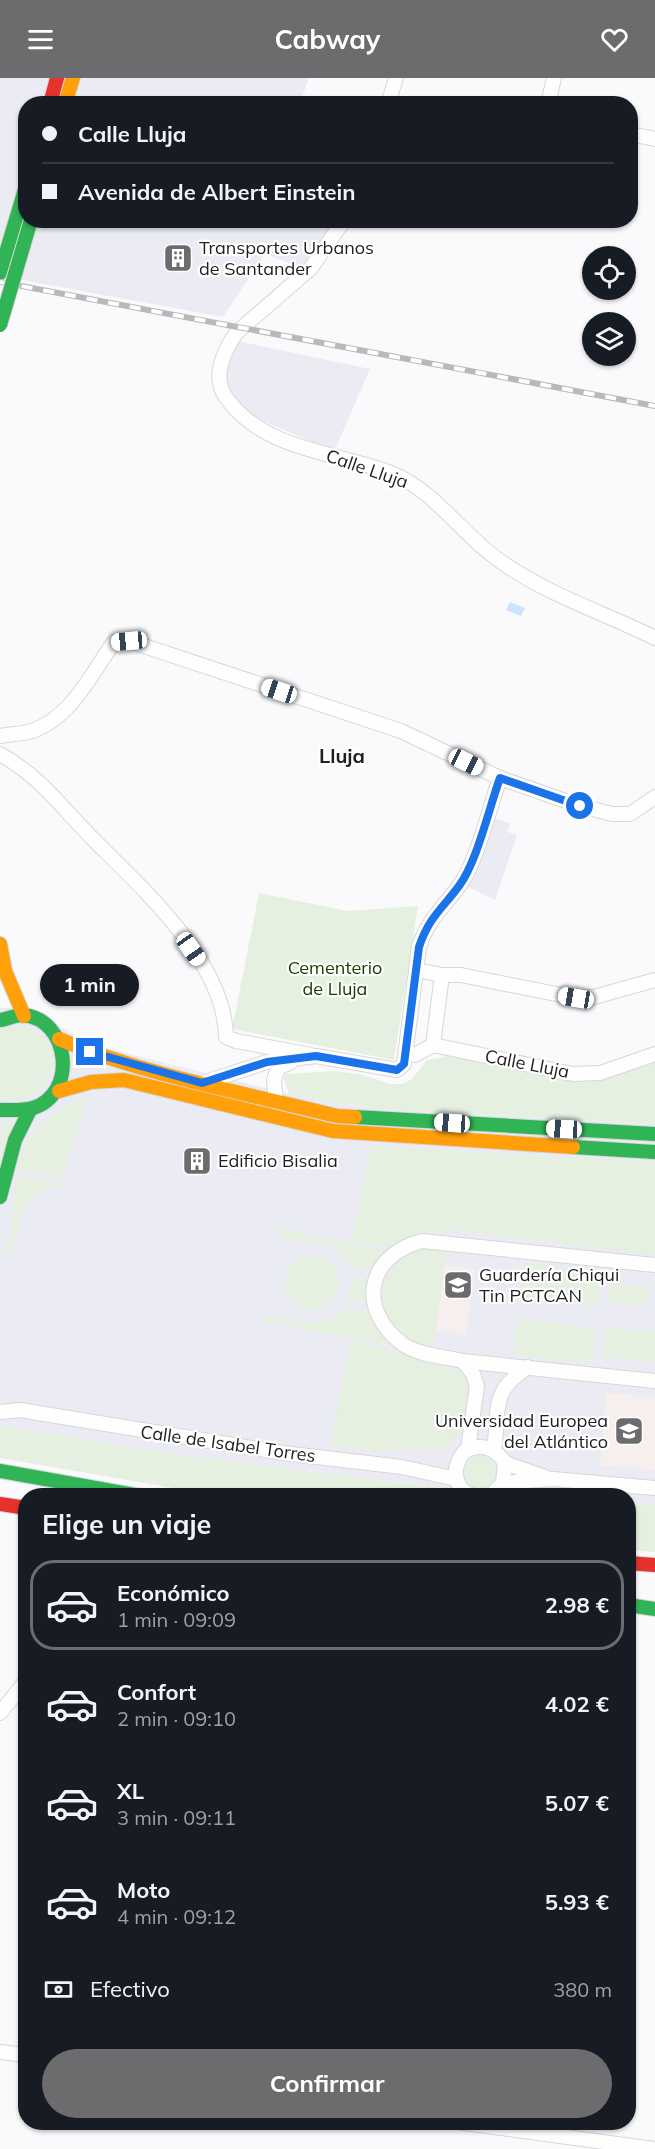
<!DOCTYPE html>
<html lang="es">
<head>
<meta charset="utf-8">
<style>
	:root { --surface:#171b24; --page:#242831; --text:#f1f3f6; --muted:#9ea1a6; --line:#363941; --accent:#6c6c6e }
	body { margin:0; font-family:Mulish,sans-serif; background:var(--page); color:var(--text); height:100vh; display:flex; flex-direction:column; font-size:22px; white-space:nowrap }
	* { box-sizing:border-box; margin:0 }
	p { font-size:20px; color:var(--muted) }
	.icon { flex:none; width:33px; height:33px; fill:none; stroke:currentColor; stroke-width:2; stroke-linecap:round; stroke-linejoin:round }
	.map { position:relative; flex:1; overflow:hidden }
	.details { position:absolute; left:18px; top:1410px; width:618px; height:642px; display:flex; flex-direction:column; background:var(--surface); border-radius:24px; box-shadow:0 2px 4px #0004 }
	.details>* { flex:none }
	.top-card { position:absolute; left:18px; top:18px; width:620px; height:132px; border-radius:24px; box-shadow:0 2px 4px #0004; display:grid; align-content:center; height:132px; padding:0 24px; background:var(--surface) }
	.buttons { position:absolute; left:582px; top:168px; display:grid; gap:12px }
	.buttons a { display:grid; place-items:center; width:54px; height:54px; border-radius:50%; background:var(--surface); box-shadow:0 2px 4px #0004; font-size:30px }
	.end { position:absolute; width:27px; height:27px; margin:-14px; border:8px solid #1a73e8; background:#fff; box-shadow:0 0 0 3px #fff }
	.from { border-radius:50% }
	.bubble { position:absolute; height:42px; border-radius:21px; background:var(--surface); box-shadow:0 2px 4px #0004; font-size:20px; font-weight:700; line-height:42px; text-align:center }
	.car { position:absolute; width:18px; height:36px; margin:-18px -9px; border-radius:8px; box-shadow:0 0 4px 2px #0007; background:linear-gradient(#fff 24%,#345 0 40%,#fff 0 76%,#345 0 86%,#fff 0) }
	.top-card b { display:flex; align-items:center; gap:21px; height:57px; font-size:22px }
	.top-card b+b { border-top:2px solid var(--line) }
	.top-card i { width:15px; height:15px; background:var(--text) }
	ul { padding:0; list-style:none }
	li { display:flex; align-items:center; gap:18px; height:90px; margin:0 12px 9px; padding:0 12px; border:3px solid transparent; border-radius:24px }
	li div { flex:1 }
	li b { display:block; font-size:22px }
	li em { font-style:normal; font-weight:700 }
	li.active { border-color:var(--accent) }
	li>.icon { width:54px; height:54px; stroke-width:1.5 }
	h2 { padding:0 24px; font-size:27px; line-height:72px }
	.pay { display:flex; align-items:center; gap:15px; height:66px; padding:0 24px; font-size:22px }
	.pay p { margin-inline-start:auto }
	.cta { display:flex; gap:12px; margin-top:auto; padding:12px 24px }
	.cta a { flex:1; height:69px; border-radius:36px; background:var(--accent); color:#fff; font-size:24px; font-weight:700; line-height:69px; text-align:center }
	header { display:flex; justify-content:space-between; align-items:center; height:78px; padding:0 24px; background:var(--accent); color:#fff; font-size:27px; font-weight:700 }
	.map>svg:first-child { display:block }
	.built { fill:#ebebf3 }
	.education { fill:#f7eeee }
	.green { fill:#e5f0e1 }
	.water { fill:#cfe4fb }
	.lines { fill:none; stroke-linecap:round; stroke-linejoin:round }
	.street-casing { stroke:#d7d7d9; stroke-width:16 }
	.fast-casing { stroke:#d7d7d9; stroke-width:16 }
	.slow-casing { stroke:#d7d7d9; stroke-width:16 }
	.jam-casing { stroke:#d7d7d9; stroke-width:16 }
	.street { stroke:#fefeff; stroke-width:14 }
	.fast { stroke:#30b455; stroke-width:14 }
	.slow { stroke:#ff9f0a; stroke-width:14 }
	.jam { stroke:#e5322d; stroke-width:14 }
	.rail-casing { stroke:#b9b9bb; stroke-width:6 }
	.rail { stroke:#fff; stroke-width:4; stroke-dasharray:11; stroke-linecap:butt }
	.fast-bridge-casing { stroke:#d7d7d9; stroke-width:16; stroke-linecap:butt }
	.fast-bridge { stroke:#30b455; stroke-width:14 }
	.route { stroke:#1a73e8; stroke-width:8 }
	.labels { text-anchor:middle; stroke-width:4.5; stroke-linejoin:round; paint-order:stroke }
	.poi-label { font-size:18px; fill:#1f1f21; stroke:#fff; text-anchor:start }
	.street-label { font-size:18px; fill:#1f1f21; stroke:#fff }
	.park-label { font-size:18px; fill:#163c00; stroke:#fff }
	.neighbourhood-label { font-size:20px; font-weight:bold; fill:#1f1f21; stroke:#fff }
</style>
</head>
<body>
<header><svg class="icon" aria-label="menu" viewBox="0 0 24 24"><path d="M4 6h16M4 12h16M4 18h16"/></svg>Cabway<svg class="icon" aria-label="heart" viewBox="0 0 24 24"><path d="M12 20l-8-8c-3-5 5-10 8-4 3-6 11-1 8 4z"/></svg></header>
<div class="map">
<svg width="655" height="2071" viewBox="0 0 655 2071">
	<rect width="100%" height="100%" fill="#fafafd"/>
	<g class="built">
		<path d="M0,0H309L300,25L26,26V142L354,143L314,194L265,176L223,239L0,198Z"/>
		<path d="M237,263L370,291L334,374L255,339L236,323L224,304L225,291Z"/>
		<path d="M494,740L510,745L508,754L517,757L495,822L468,809Z"/>
		<path d="M23,929L94,967L289,1016L380,1031L655,1046V1427L629,1426L628,1418L453,1417L443,1410L192,1379L0,1348V930Z"/>
	</g>
	<g class="education">
		<path d="M445,1187L475,1191L466,1256L436,1252Z"/>
		<path d="M606,1315L655,1319V1392L600,1388Z"/>
	</g>
	<g class="green">
		<path d="M259,815L348,833L418,828L394,982L232,951Z"/>
		<path d="M13,948C82,952 50,1044 0,1017V952Z"/>
		<path d="M446,976L575,1001L655,982V1046L380,1031L289,1016L284,1002L285,996L335,993L363,997L390,1006H403L412,1001L427,982L444,979Z"/>
		<path d="M90,1017L61,1101L16,1092C28,1050 50,1033 90,1017Z"/>
		<path d="M2,1043L17,1044L9,1057L0,1083Z"/>
		<path d="M370,1068L655,1084V1177L442,1151L441,1159L394,1170L352,1162Z"/>
		<path d="M16,1097L67,1107C22,1114 19,1137 13,1176L2,1174L3,1166L7,1167L14,1134L10,1133Z"/>
		<path d="M276,1150L390,1173L375,1191H355L333,1168L285,1161Z"/>
		<path d="M425,1169L447,1171L433,1270C367,1258 363,1192 425,1169Z"/>
		<circle cx="312" cy="1205" r="27"/>
		<path d="M524,1185L594,1193V1197L602,1198L598,1227L521,1218Z"/>
		<path d="M353,1201H373L370,1226L358,1221L349,1222Z"/>
		<path d="M610,1205L649,1208L646,1229L608,1225Z"/>
		<path d="M357,1230L372,1239L394,1268L265,1243L266,1237C283,1241 305,1248 322,1244C335,1241 344,1231 357,1230Z"/>
		<path d="M518,1241L595,1250L592,1286L513,1277Z"/>
		<path d="M605,1250L655,1255V1284L602,1279Z"/>
		<path d="M350,1263L424,1279L423,1285C480,1294 470,1302 463,1353C445,1378 433,1370 409,1370C401,1370 393,1374 385,1374C367,1374 347,1369 329,1367Z"/>
		<path d="M0,1348L192,1379L443,1410L453,1417H214L0,1380Z"/>
		<circle cx="479" cy="1396" r="18"/>
		<path d="M628,1426L655,1427V1474L629,1472Z"/>
	</g>
	<path class="water" d="M510,524L525,530L521,538L506,532Z"/>
	<g class="lines">
		<g class="street-casing">
			<g id="street">
				<path d="M388,26L396,0"/>
				<path d="M548,26L554,0"/>
				<path d="M630,56L655,61"/>
				<path d="M344,142L311,190L236,255C224,273 212,298 225,318C261,372 336,374 391,395C436,413 461,456 500,483C546,516 604,535 655,560"/>
				<path d="M0,658C10,656 23,656 32,653C71,640 92,595 114,564L129,563L401,653L500,700L580,728L612,736H630L655,719"/>
				<path d="M0,676C42,700 61,729 94,762C143,811 225,884 226,959L236,963L311,977"/>
				<path d="M417,892L442,897H461L576,920L594,919L655,902"/>
				<path d="M433,967L442,897"/>
				<path d="M406,975L415,977L433,967L573,996L600,995L655,976"/>
				<path d="M202,1005L267,984L316,978L397,992L404,986L419,869C428,841 443,830 459,808C477,784 489,731 500,700"/>
				<path d="M276,1024L274,1002L278,990L291,984"/>
				<path d="M655,1187L422,1163C365,1178 357,1233 404,1267C419,1277 445,1279 463,1283L655,1303"/>
				<path d="M463,1283L473,1296L477,1308L468,1371"/>
				<path d="M0,1334L20,1332L283,1375L402,1389L456,1401"/>
				<path d="M494,1372C500,1332 489,1314 528,1289"/>
				<path d="M505,1385L545,1399"/>
				<path d="M503,1405L553,1401L655,1410"/>
				<path d="M473,1418C452,1410 452,1389 464,1374C480,1364 496,1370 505,1385L503,1405L490,1418"/>
				<path d="M0,1635L26,1603"/>
				<path d="M0,1974L26,1977"/>
				<path d="M457,2044L655,2071"/>
			</g>
		</g>
		<g class="fast-casing">
			<g id="fast">
				<path d="M0,195L26,108"/>
				<path d="M0,942C7,941 16,937 23,937C70,941 78,1016 33,1030C23,1033 10,1032 0,1032"/>
				<path d="M355,1039L655,1056"/>
				<path d="M573,1069L655,1074"/>
				<path d="M0,1119L15,1062L30,1032"/>
				<path d="M0,1393L140,1418"/>
				<path d="M628,1527L655,1531"/>
			</g>
		</g>
		<g class="slow-casing">
			<g id="slow">
				<path d="M65,26L73,0"/>
				<path d="M0,866L5,893L24,938"/>
				<path d="M59,961C147,998 245,1015 337,1038L355,1039"/>
				<path d="M59,1013L91,1004L124,1002L333,1053L573,1069"/>
			</g>
		</g>
		<g class="jam-casing">
			<g id="jam">
				<path d="M50,26L57,0"/>
				<path d="M0,1426L26,1430"/>
				<path d="M628,1485L655,1487"/>
			</g>
		</g>
		<use href="#street" class="street"/>
		<use href="#fast" class="fast"/>
		<use href="#slow" class="slow"/>
		<use href="#jam" class="jam"/>
		<g class="rail-casing">
			<path id="rail" d="M0,204L655,328"/>
		</g>
		<use href="#rail" class="rail"/>
		<g class="fast-bridge-casing">
			<path id="fast-bridge" d="M0,247L31,142"/>
		</g>
		<use href="#fast-bridge" class="fast-bridge"/>
	</g>
	<g class="lines">
		<path class="route" d="M90,974L202,1005L267,984L316,978L397,992L404,986L419,869C429,839 442,831 459,808C477,784 489,730 500,700L580,728"/>
	</g>
	<defs>
		<g id="building-square" transform="scale(1.5)"><rect x="-9" y="-9" width="18" height="18" rx="4" fill="#6c6c6e" stroke="#fff"/><path d="M-4-6H4V6H1V3H-1V6H-4ZM-2.5-4.3h1.7v1.8h-1.7ZM.8-4.3h1.7v1.8H.8ZM-2.5-1h1.7V.8h-1.7ZM.8-1h1.7V.8H.8Z" fill="#fff"/></g>
		<g id="school-square" transform="scale(1.5)"><rect x="-9" y="-9" width="18" height="18" rx="4" fill="#6c6c6e" stroke="#fff"/><path d="M0-5L7-2L0 1L-7-2ZM-4 1L0 2.5L4 1V4Q0 6-4 4Z" fill="#fff"/></g>
		<g id="university-square" transform="scale(1.5)"><rect x="-9" y="-9" width="18" height="18" rx="4" fill="#6c6c6e" stroke="#fff"/><path d="M0-5L7-2L0 1L-7-2ZM-4 1L0 2.5L4 1V4Q0 6-4 4Z" fill="#fff"/></g>
	</defs>
	<g fill-rule="evenodd">
		<use href="#building-square" x="178" y="180"/>
		<use href="#building-square" x="197" y="1083"/>
		<use href="#school-square" x="458" y="1207"/>
		<use href="#university-square" x="629" y="1353"/>
	</g>
	<g class="labels">
		<g class="poi-label">
			<text x="199" y="176">Transportes Urbanos<tspan x="199" dy="21">de Santander</tspan></text>
			<text x="218" y="1089">Edificio Bisalia</text>
			<text x="479" y="1203">Guardería Chiqui<tspan x="479" dy="21">Tin PCTCAN</tspan></text>
			<text x="608" y="1349" text-anchor="end">Universidad Europea<tspan x="608" dy="21">del Atlántico</tspan></text>
		</g>
		<g class="street-label">
			<text transform="translate(367 391) rotate(19)" y="6">Calle Lluja</text>
			<text transform="translate(527 986) rotate(11)" y="6">Calle Lluja</text>
			<text transform="translate(228 1366) rotate(8)" y="6">Calle de Isabel Torres</text>
		</g>
		<g class="park-label">
			<text x="335" y="896">Cementerio<tspan x="335" dy="21">de Lluja</tspan></text>
		</g>
		<g class="neighbourhood-label">
			<text x="342" y="685">Lluja</text>
		</g>
	</g>
</svg>
<div class="buttons">
<a><svg class="icon" aria-label="locate" viewBox="0 0 24 24"><circle cx="12" cy="12" r="6"/><path d="M12 2v4M12 18v4M2 12h4M18 12h4"/></svg></a>
<a><svg class="icon" aria-label="layers" viewBox="0 0 24 24"><path d="M12 4l9 5-9 5-9-5zM3 14l9 5 9-5"/></svg></a>
</div>
<i class="end from" style="left:580px;top:728px"></i>
<i class="end" style="left:90px;top:974px"></i>
<div class="bubble" style="left:40px;top:886px;width:99px">1 min</div>
<i class="car" style="left:129px;top:563px;rotate:265deg"></i>
<i class="car" style="left:279px;top:613px;rotate:288deg"></i>
<i class="car" style="left:466px;top:684px;rotate:116deg"></i>
<i class="car" style="left:191px;top:871px;rotate:145deg"></i>
<i class="car" style="left:576px;top:920px;rotate:280deg"></i>
<i class="car" style="left:452px;top:1045px;rotate:274deg"></i>
<i class="car" style="left:564px;top:1051px;rotate:273deg"></i>
<div class="top-card">
<b><i class="from"></i>Calle Lluja</b>
<b><i></i>Avenida de Albert Einstein</b>
</div>
<section class="details">
<h2>Elige un viaje</h2>
<ul>
<li class="active"><svg class="icon" aria-label="car" viewBox="0 0 24 24"><path d="M5 17H2v-5l4-1 3-4h7l3 4 3 1v5h-3M9 17h6M6 11h13"/><circle cx="7" cy="17" r="2"/><circle cx="17" cy="17" r="2"/></svg><div><b>Económico</b><p>1 min · 09:09</p></div><em>2.98 €</em></li>
<li><svg class="icon" aria-label="car" viewBox="0 0 24 24"><path d="M5 17H2v-5l4-1 3-4h7l3 4 3 1v5h-3M9 17h6M6 11h13"/><circle cx="7" cy="17" r="2"/><circle cx="17" cy="17" r="2"/></svg><div><b>Confort</b><p>2 min · 09:10</p></div><em>4.02 €</em></li>
<li><svg class="icon" aria-label="car" viewBox="0 0 24 24"><path d="M5 17H2v-5l4-1 3-4h7l3 4 3 1v5h-3M9 17h6M6 11h13"/><circle cx="7" cy="17" r="2"/><circle cx="17" cy="17" r="2"/></svg><div><b>XL</b><p>3 min · 09:11</p></div><em>5.07 €</em></li>
<li><svg class="icon" aria-label="car" viewBox="0 0 24 24"><path d="M5 17H2v-5l4-1 3-4h7l3 4 3 1v5h-3M9 17h6M6 11h13"/><circle cx="7" cy="17" r="2"/><circle cx="17" cy="17" r="2"/></svg><div><b>Moto</b><p>4 min · 09:12</p></div><em>5.93 €</em></li>
</ul>
<div class="pay"><svg class="icon" aria-label="cash" viewBox="0 0 24 24"><path d="M3 7h18v10H3z"/><circle cx="12" cy="12" r="2"/></svg>Efectivo<p>380 m</p></div>
<div class="cta"><a>Confirmar</a></div>
</section>
</div>
</body>
</html>
